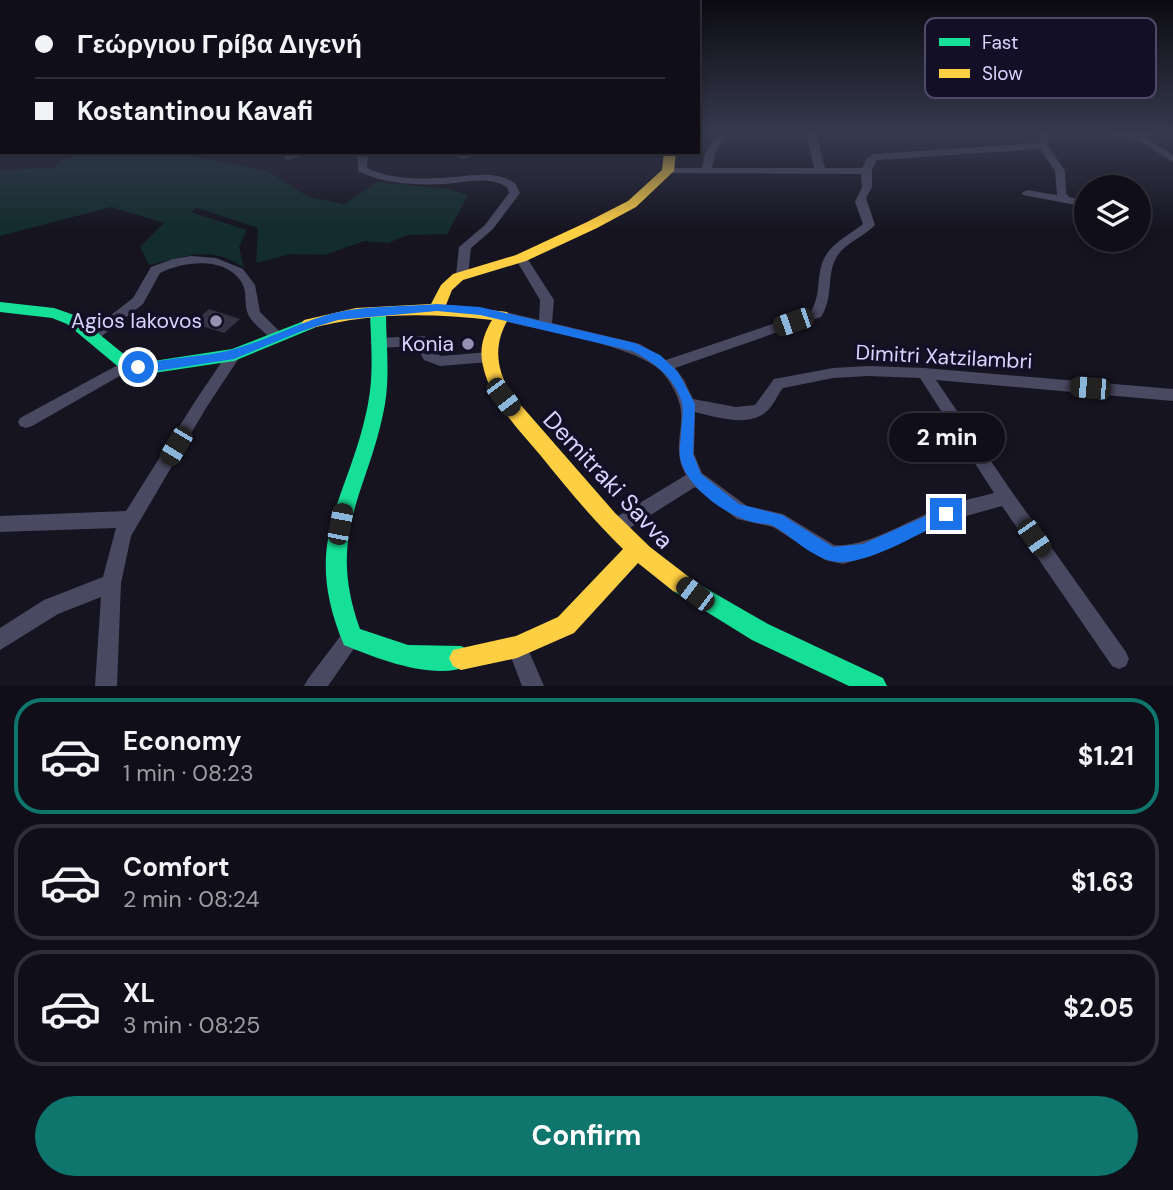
<!DOCTYPE html>
<html lang="en">
<head>
<meta charset="utf-8">
<style>
	:root { --surface:#100f19; --page:#191822; --text:#f1f3f6; --muted:#9c9ca2; --line:#302f38; --accent:#0f766e }
	body { margin:0; font-family:"DM Sans",sans-serif; background:var(--page); color:var(--text); height:100vh; display:flex; flex-direction:column; font-size:26px; white-space:nowrap }
	* { box-sizing:border-box; margin:0 }
	p { font-size:23px; color:var(--muted) }
	.icon { flex:none; width:38px; height:38px; fill:none; stroke:currentColor; stroke-width:2; stroke-linecap:round; stroke-linejoin:round }
	.map { position:relative; height:686px; overflow:hidden }
	.details { display:flex; flex-direction:column; background:var(--surface); flex:1 }
	.details>* { flex:none }
	.top-card { position:absolute; left:0px; top:0px; width:700px; height:154px; box-shadow:0 4px 10px #0003,0 0 0 2px var(--line); display:grid; align-content:center; height:154px; padding:0 35px; background:var(--surface) }
	.tools { position:absolute; left:1074px; top:175px; display:grid; gap:14px }
	.tools a { display:grid; place-items:center; width:77px; height:77px; border-radius:50%; background:var(--surface); box-shadow:0 4px 10px #0003,0 0 0 2px var(--line); font-size:35px }
	.end { position:absolute; width:32px; height:32px; margin:-16px; border:9px solid #1a73e8; background:#fff; box-shadow:0 0 0 4px #fff }
	.from { border-radius:50% }
	.bubble { position:absolute; height:49px; border-radius:24px; background:var(--surface); box-shadow:0 4px 10px #0003,0 0 0 2px var(--line); font-size:23px; font-weight:700; line-height:49px; text-align:center }
	.car { position:absolute; width:21px; height:42px; margin:-21px -10px; border-radius:9px; box-shadow:0 0 5px 2px #0007; background:linear-gradient(#222 24%,#8ab4d8 0 40%,#222 0 76%,#8ab4d8 0 86%,#222 0) }
	.top-card b { display:flex; align-items:center; gap:24px; height:66px; font-size:26px }
	.top-card b+b { border-top:2px solid var(--line) }
	.top-card i { width:18px; height:18px; background:var(--text) }
	ul { padding:12px 0 0; list-style:none }
	li { display:flex; align-items:center; gap:21px; height:116px; margin:0 14px 10px; padding:0 21px; border:4px solid var(--line); border-radius:28px }
	li div { flex:1 }
	li b { display:block; font-size:26px }
	li em { font-style:normal; font-weight:700 }
	li.current { border-color:var(--accent) }
	li>.icon { width:63px; height:63px; stroke-width:1.5 }
	.button { display:flex; gap:14px; margin-top:auto; padding:14px 35px }
	.button a { flex:1; height:80px; border-radius:42px; background:var(--accent); color:#fff; font-size:28px; font-weight:700; line-height:80px; text-align:center }
	.map>svg:first-child { display:block }
	.green { fill:#132c2d }
	.building { fill:#343243 }
	.lines { fill:none; stroke-linecap:round; stroke-linejoin:round }
	.street { fill:#4a4962; fill-rule:evenodd }
	.fast { fill:#16e098; fill-rule:evenodd }
	.slow { fill:#ffcf43; fill-rule:evenodd }
	.route { fill:#1a73e8 }
	.poi-dot { fill:#9591b1; stroke:#130f26; stroke-width:2.5 }
	.labels { text-anchor:middle; stroke-width:7; stroke-linejoin:round; paint-order:stroke }
	.poi-label { font-size:21px; fill:#d9d4ff; stroke:#130f26; text-anchor:end }
	.street-label { font-size:21px; fill:#d9d4ff; stroke:#130f26 }
	.near-street-label { font-size:24px; fill:#d9d4ff; stroke:#130f26 }
	.key { fill:#130f26; stroke:#4e4a67; stroke-width:2 }
	.key-label { font-size:19px; fill:#d9d4ff }
</style>
</head>
<body>
<div class="map">
<svg width="1173" height="686" viewBox="0 0 1173 686">
	<rect width="100%" height="100%" fill="#161421"/>
	<path class="green" d="M100,152H174L269,172L309,197L344,204L378,182L449,189L468,195L447,234L408,235L388,243L364,241L325,255L290,254L256,263L258,228L197,208L190,212L247,230L239,247L244,268C212,244 185,257 149,265L140,247L164,223L111,207L0,236V170L54,168L61,159Z"/>
	<path class="building" d="M209,309L240,319L224,333L193,323Z"/>
	<g class="lines">
		<g class="street">
			<path d="M718,134H727L715,153L712,168H814L806,134H816L825,168H862L867,158L874,154L1039,143L1040,134H1050L1048,146L1065,171L1066,193L1069,197L1087,201V207L1023,195L1022,193L1027,190L1057,195L1055,171L1040,149L877,160L872,170V187L866,198L875,225C864,237 844,243 836,258C826,277 834,297 821,317L675,368L684,380L693,399L736,407L755,405L774,379L833,368L868,366L924,368L1173,389V401L936,380L1012,492L1126,652L1129,659L1126,666L1119,669L1112,666L1002,506L948,521L870,556L843,564L825,560L773,527L737,519L695,487L622,533L616,535L610,533L607,527L610,521L686,475C670,447 687,427 679,402C676,391 668,378 660,370C632,345 541,330 502,321L495,316L502,311L539,320L540,300L515,258L521,254L525,255L554,300L552,323L640,344L666,360L811,311C820,297 817,282 821,267C826,245 847,237 863,224L855,202L862,187L861,174L664,173L663,171L668,168H702L705,153ZM868,376L920,378L994,493C976,498 958,501 941,508C910,519 867,548 834,545L783,514L747,506L702,473L694,454L695,412C716,417 750,428 767,411C774,405 777,395 783,388L833,378Z"/>
			<path d="M1107,134H1153L1148,139L1173,155V162L1139,141Z"/>
			<rect x="0" y="138" width="2" height="6"/>
			<path d="M296,152H316L288,160L283,157Z"/>
			<path d="M358,152H368L367,168C393,181 427,179 455,177C476,175 496,171 515,183L520,193L493,229L471,248L468,275L462,279L456,275L459,247L485,225L509,193L507,187C488,176 467,182 446,184C417,185 385,185 358,171Z"/>
			<path d="M446,152H490L462,159Z"/>
			<path d="M191,256L216,258L243,269L255,285L260,312L282,334L284,337L282,340H272C265,332 255,326 249,316C243,306 248,293 242,283C226,256 184,261 160,273L143,304L98,339H88L86,336L88,333L133,298L151,267L173,259Z"/>
			<path d="M422,336L427,337L434,352L441,356L489,352L494,353L496,357L494,361L489,362L440,366L424,360L417,346L377,348L370,343L377,338Z"/>
			<path d="M234,350L241,355L206,408L131,536L121,583L117,686H95L101,597L58,614L0,650V628L44,600L103,577L116,528L0,532V516L126,511L196,400L229,351Z"/>
			<path d="M127,360L132,361L134,365L132,369L32,426L26,428L20,426L18,422L20,418Z"/>
			<path d="M352,627L359,630L362,637L328,686H304L308,679L345,630Z"/>
			<path d="M517,637L524,640L544,686H522L507,647L510,640Z"/>
		</g>
		<g class="fast">
			<path d="M0,302L54,308L77,316L131,360L147,362L232,349L309,319L317,324L314,328L234,361L147,374L121,369L67,324L52,318L0,312Z"/>
			<path d="M378,308L386,313C386,343 390,374 385,404C369,493 325,532 360,629L408,645L461,646L469,650L473,658L469,666C434,681 378,659 344,645C299,538 349,502 368,404C374,374 371,343 370,313Z"/>
			<path d="M681,574L768,624L883,678L887,686H849L752,640L673,591L670,584L673,577Z"/>
		</g>
		<path class="slow" d="M664,152H676L674,171L636,207L597,228L526,261L463,280L452,290L446,305L507,312L510,316C493,343 495,368 512,395L615,513L650,547L689,577L692,584L689,591L681,594L673,591L638,563L574,633L517,658L461,670L453,666L449,658L453,650L516,636L558,617L623,549C593,520 567,488 541,456C518,429 491,402 483,366C479,349 483,335 492,320C429,313 370,312 309,329L301,324L304,320L356,308L431,304L441,285L453,274L516,255L587,222L628,201L662,170Z"/>
	</g>
	<linearGradient id="sky" x2="0" y2="1"><stop stop-color="#0c0b12"/><stop offset="0.58" stop-color="#363a4e"/><stop offset="1" stop-color="#363a4e" stop-opacity="0"/></linearGradient>
	<rect width="1173" height="230" fill="url(#sky)"/>
	<path class="route" d="M437,304L480,307L635,343L660,355L678,372L695,404L693,454L701,474L739,504L782,515L833,547L863,544L946,507L953,514L951,518C921,532 875,561 842,562C818,563 796,540 777,528C770,523 760,524 752,522C726,515 693,491 683,467C678,457 680,446 681,435C681,426 684,412 682,403C675,378 654,362 632,351L480,315L437,311L338,320L302,331L234,359L157,371H138L133,367C137,362 199,356 211,354C254,348 292,324 334,313C366,305 404,307 437,304Z"/>
	<g class="poi-dot">
		<circle cx="216" cy="321" r="7"/>
		<circle cx="468" cy="344" r="7"/>
	</g>
	<g class="labels">
		<g class="poi-label">
			<text x="202" y="328">Agios Iakovos</text>
			<text x="454" y="351">Konia</text>
		</g>
		<g class="street-label">
			<text transform="translate(944 357) rotate(3)" y="7">Dimitri Xatzilambri</text>
		</g>
		<g class="near-street-label">
			<text transform="translate(608 480) rotate(47)" y="8">Demitraki Savva</text>
		</g>
	</g>
	<rect x="925" y="18" width="231" height="80" rx="10" class="key"/>
	<rect x="939" y="38" width="31" height="8" fill="#16e098"/>
	<rect x="939" y="69" width="31" height="9" fill="#ffcf43"/>
	<g class="key-label">
		<text x="982" y="49">Fast</text>
		<text x="982" y="80">Slow</text>
	</g>
</svg>
<div class="tools">
<a><svg class="icon" aria-label="layers" viewBox="0 0 24 24"><path d="M12 4l9 5-9 5-9-5zM3 14l9 5 9-5"/></svg></a>
</div>
<i class="end from" style="left:138px;top:367px"></i>
<i class="end" style="left:946px;top:514px"></i>
<div class="bubble" style="left:889px;top:413px;width:116px">2 min</div>
<i class="car" style="left:793px;top:322px;rotate:251deg"></i>
<i class="car" style="left:1090px;top:388px;rotate:275deg"></i>
<i class="car" style="left:503px;top:397px;rotate:143deg"></i>
<i class="car" style="left:176px;top:446px;rotate:211deg"></i>
<i class="car" style="left:340px;top:524px;rotate:11deg"></i>
<i class="car" style="left:1034px;top:538px;rotate:145deg"></i>
<i class="car" style="left:695px;top:594px;rotate:307deg"></i>
<div class="top-card">
<b><i class="from"></i>Γεώργιου Γρίβα Διγενή</b>
<b><i></i>Kostantinou Kavafi</b>
</div>
</div>
<section class="details">
<ul>
<li class="current"><svg class="icon" aria-label="car" viewBox="0 0 24 24"><path d="M5 17H2v-5l4-1 3-4h7l3 4 3 1v5h-3M9 17h6M6 11h13"/><circle cx="7" cy="17" r="2"/><circle cx="17" cy="17" r="2"/></svg><div><b>Economy</b><p>1 min · 08:23</p></div><em>$1.21</em></li>
<li><svg class="icon" aria-label="car" viewBox="0 0 24 24"><path d="M5 17H2v-5l4-1 3-4h7l3 4 3 1v5h-3M9 17h6M6 11h13"/><circle cx="7" cy="17" r="2"/><circle cx="17" cy="17" r="2"/></svg><div><b>Comfort</b><p>2 min · 08:24</p></div><em>$1.63</em></li>
<li><svg class="icon" aria-label="car" viewBox="0 0 24 24"><path d="M5 17H2v-5l4-1 3-4h7l3 4 3 1v5h-3M9 17h6M6 11h13"/><circle cx="7" cy="17" r="2"/><circle cx="17" cy="17" r="2"/></svg><div><b>XL</b><p>3 min · 08:25</p></div><em>$2.05</em></li>
</ul>
<div class="button"><a>Confirm</a></div>
</section>
</body>
</html>
